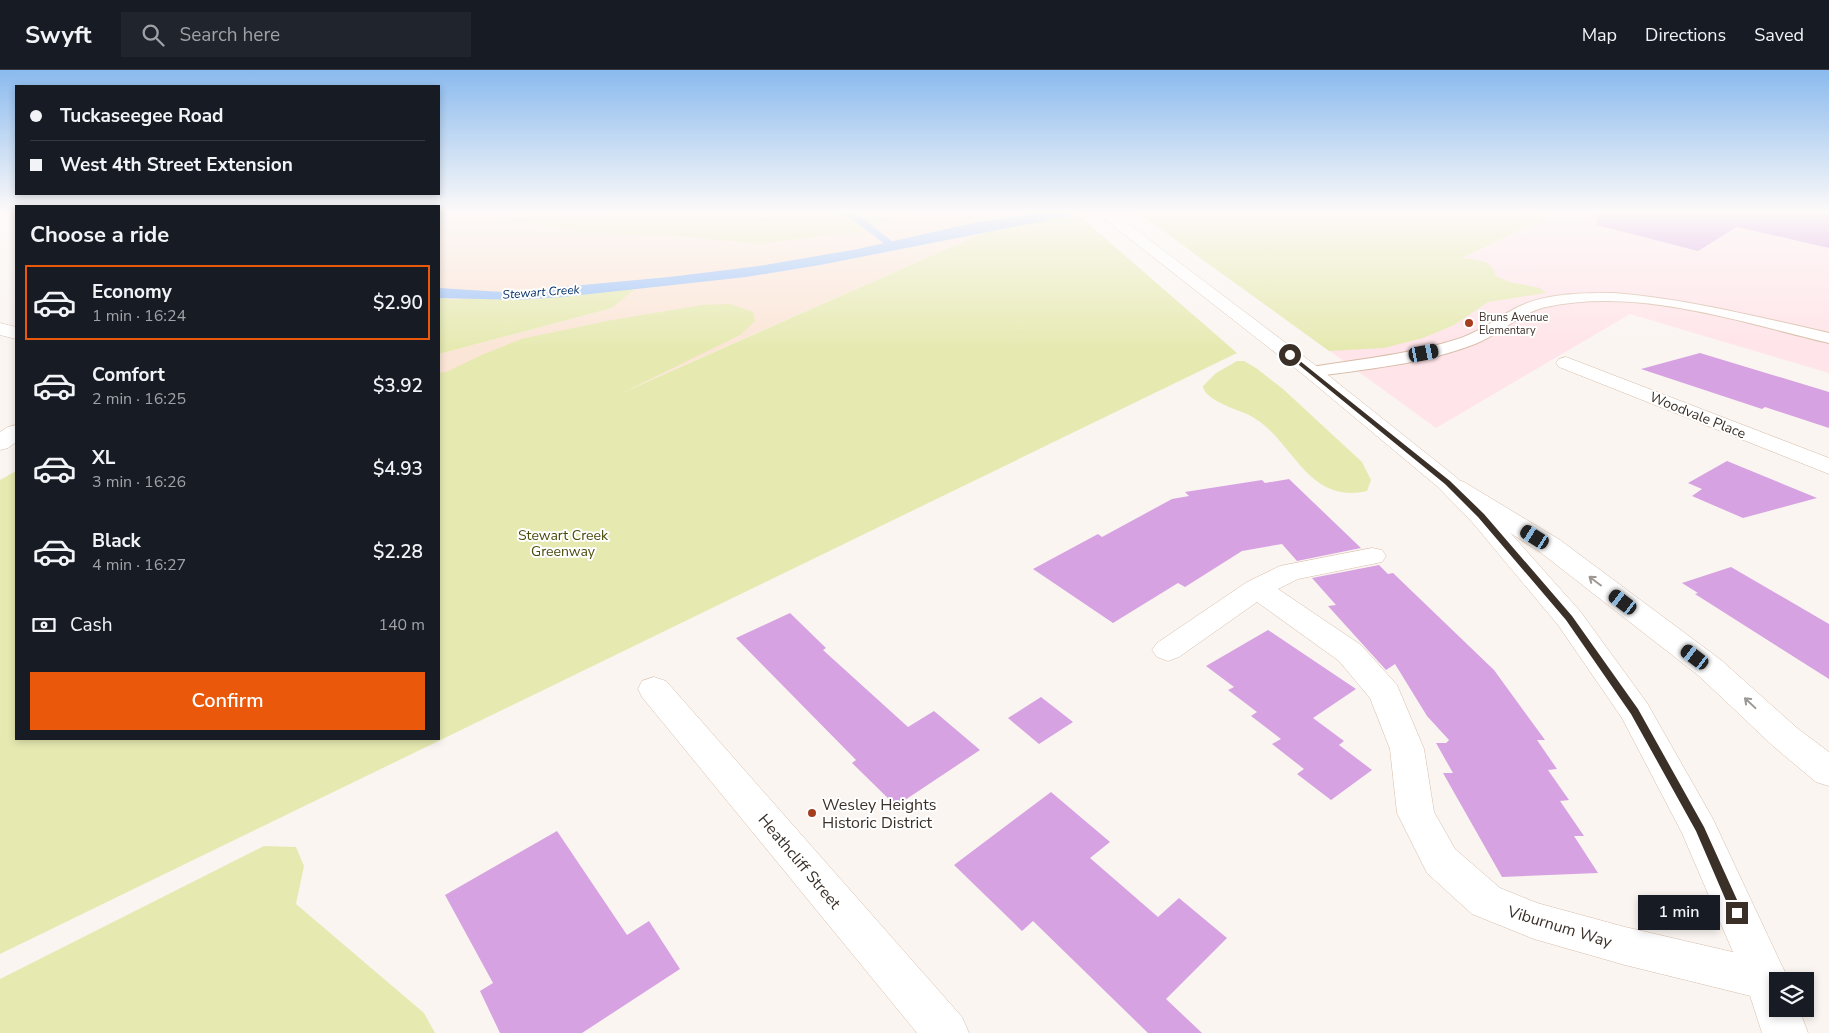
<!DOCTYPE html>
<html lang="en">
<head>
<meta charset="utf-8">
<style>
	:root { --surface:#171b24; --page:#20242c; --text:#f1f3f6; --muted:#9ea1a6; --line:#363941; --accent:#ea580c }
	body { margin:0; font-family:"Nunito Sans",sans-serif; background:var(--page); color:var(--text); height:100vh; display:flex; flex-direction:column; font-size:19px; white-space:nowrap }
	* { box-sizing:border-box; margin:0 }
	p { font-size:16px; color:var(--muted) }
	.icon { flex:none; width:28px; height:28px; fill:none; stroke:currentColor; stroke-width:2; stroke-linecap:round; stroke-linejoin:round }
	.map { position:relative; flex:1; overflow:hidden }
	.details { position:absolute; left:15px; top:135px; width:425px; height:535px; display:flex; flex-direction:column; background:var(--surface); border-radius:0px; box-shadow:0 2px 8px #0003 }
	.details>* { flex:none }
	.top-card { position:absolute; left:15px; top:15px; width:425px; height:110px; border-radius:0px; box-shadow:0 2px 8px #0003; display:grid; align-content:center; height:110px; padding:0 15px; background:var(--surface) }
	.fabs { position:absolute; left:1769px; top:902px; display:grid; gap:10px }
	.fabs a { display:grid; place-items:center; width:45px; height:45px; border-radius:0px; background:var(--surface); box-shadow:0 2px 8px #0003; font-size:25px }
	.end { position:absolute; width:22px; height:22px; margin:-11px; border:6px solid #3b3028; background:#fff; box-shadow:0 0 0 2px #fff }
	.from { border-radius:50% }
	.bubble { position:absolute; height:35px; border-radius:0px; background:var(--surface); box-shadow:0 2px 8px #0003; font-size:16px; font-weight:600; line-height:35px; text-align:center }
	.car { position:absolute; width:15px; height:30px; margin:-15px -8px; border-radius:6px; box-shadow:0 0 4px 1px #0007; background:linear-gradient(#222 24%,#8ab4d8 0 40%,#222 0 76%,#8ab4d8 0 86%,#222 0) }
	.top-card b { display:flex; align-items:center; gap:18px; height:48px; font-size:19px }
	.top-card b+b { border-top:1px solid var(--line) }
	.top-card i { width:12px; height:12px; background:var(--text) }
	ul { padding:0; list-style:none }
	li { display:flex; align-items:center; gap:15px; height:75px; margin:0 10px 8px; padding:0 5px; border:2px solid transparent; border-radius:0px }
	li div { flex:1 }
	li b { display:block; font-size:19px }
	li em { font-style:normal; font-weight:600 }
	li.on { border-color:var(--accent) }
	li>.icon { width:45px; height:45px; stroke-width:1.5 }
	h2 { padding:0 15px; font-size:22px; line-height:60px }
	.pay { display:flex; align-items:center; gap:12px; height:55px; padding:0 15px; font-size:19px }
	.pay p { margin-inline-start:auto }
	.action { display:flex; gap:10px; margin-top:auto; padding:10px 15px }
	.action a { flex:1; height:58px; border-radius:0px; background:var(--accent); color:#fff; font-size:20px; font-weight:600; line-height:58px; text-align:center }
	header { display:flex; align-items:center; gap:30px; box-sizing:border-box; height:70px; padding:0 25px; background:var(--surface); border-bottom:1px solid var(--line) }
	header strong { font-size:24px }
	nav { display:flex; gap:28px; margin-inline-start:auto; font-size:18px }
	.search { width:350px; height:45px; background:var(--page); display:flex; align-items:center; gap:12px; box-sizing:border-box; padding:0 18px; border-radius:0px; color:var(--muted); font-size:19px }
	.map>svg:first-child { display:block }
	.built { fill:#fbe5d6 }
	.industrial { fill:#ffe4e9 }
	.green { fill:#e6eab1 }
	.water { fill:#9ec3f7 }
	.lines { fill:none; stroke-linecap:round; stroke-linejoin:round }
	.stream { fill:#9ec3f7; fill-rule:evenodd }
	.building { fill:#d7a2e1 }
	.service-casing { stroke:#d9bda9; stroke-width:2 }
	.minor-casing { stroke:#d9bda9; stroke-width:1 }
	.secondary-casing { stroke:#d9bda9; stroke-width:1 }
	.service { fill:#fff; fill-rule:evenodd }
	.minor { fill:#fff; fill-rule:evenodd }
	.secondary { fill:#fff; fill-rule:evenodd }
	.oneway { stroke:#9d9894 }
	.route { fill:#3b3028 }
	.poi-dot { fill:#a53d1f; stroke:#fff; stroke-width:2 }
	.labels { text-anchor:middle; stroke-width:4; stroke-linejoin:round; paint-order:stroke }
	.far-poi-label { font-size:11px; fill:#3b3028; stroke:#fff; text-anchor:start }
	.far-water-label { font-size:12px; font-style:italic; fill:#033068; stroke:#fff }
	.street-label { font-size:14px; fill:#3b3028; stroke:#fff }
	.park-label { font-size:14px; fill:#4a4b0c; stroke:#fff }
	.near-poi-label { font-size:16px; fill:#3b3028; stroke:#fff; text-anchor:start }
	.near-street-label { font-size:16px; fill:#3b3028; stroke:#fff }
</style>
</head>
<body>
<header>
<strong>Swyft</strong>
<div class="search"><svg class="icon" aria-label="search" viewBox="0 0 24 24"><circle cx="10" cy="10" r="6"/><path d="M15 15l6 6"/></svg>Search here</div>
<nav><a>Map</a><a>Directions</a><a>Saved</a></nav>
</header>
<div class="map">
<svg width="1829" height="963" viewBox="0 0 1829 963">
	<rect width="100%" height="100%" fill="#faf5f1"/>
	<path class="built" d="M439,143H1028L587,338L439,332V284L612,238L452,230L439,227Z"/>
	<path class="industrial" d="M1557,143H1829V303L1630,244L1436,358L1305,263Z"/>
	<g class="green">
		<path d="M515,143C527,143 539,143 551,144C574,146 594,150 617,143H909L860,161L761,174L680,166L583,162L503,149L508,145Z"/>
		<path d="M1028,143H1076L1237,283L0,884V410L16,401V669H439V303L446,302L484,284L521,269L607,251L702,235L730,234L753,242L755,251L740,265L624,322Z"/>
		<path d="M1138,143H1557L1462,188C1477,190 1492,189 1496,206L1510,212L1540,218L1546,223L1488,232L1454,255L1423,268L1384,278L1329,281Z"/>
		<path d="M641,214L612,238L439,284V227L452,230Z"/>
		<path d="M1237,291H1244L1256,298L1283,319L1362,392L1371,410L1367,421C1305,435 1294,368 1249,345C1236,339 1204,330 1203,316L1216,303Z"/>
		<path d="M264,776L296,777L304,796L296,834L424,943L435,963H0V909Z"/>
	</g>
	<path class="water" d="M1039,143L1074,145L820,195L746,207L563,227L516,230L439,228V218L503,222L540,219L669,207L759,196L858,179L969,154Z"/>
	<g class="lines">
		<path class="stream" d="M844,143C861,143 876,159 889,169C892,172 896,173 900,175L896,177L886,175Z"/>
	</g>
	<g class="building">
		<path d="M1598,143H1829V178L1737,157L1698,181L1597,155Z"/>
		<path d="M1700,283L1829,322V358L1765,337L1762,339L1641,299Z"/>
		<path d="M1727,391L1817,428L1743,448L1692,426L1702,419L1688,413Z"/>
		<path d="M1289,409L1361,478L1297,491L1282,474L1242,481L1185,517L1178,513L1113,553L1033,499L1098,464L1102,467L1172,429L1189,426L1185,422L1262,410L1265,413Z"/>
		<path d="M1379,495L1388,504L1393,503L1494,600L1545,670H1537L1557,699L1548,700L1569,730L1560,731L1584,766H1574L1598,803L1502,807L1443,703H1453L1436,673H1446L1449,670L1427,646L1395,594L1386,600L1328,536L1336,535L1312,508Z"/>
		<path d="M1731,497L1829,554V609L1695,524L1698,523L1682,513Z"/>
		<path d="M790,543L826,578L823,580L908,657L934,641L980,680L896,736L852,693L856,690L736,568Z"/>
		<path d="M1268,560L1356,619L1313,648L1344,671L1339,675L1372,700L1331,730L1297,704L1304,699L1272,674L1281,669L1251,646L1257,642L1228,620L1234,617L1206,596Z"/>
		<path d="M1041,627L1073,652L1039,674L1008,648Z"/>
		<path d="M1051,722L1110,772L1090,788L1158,847L1179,828L1227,868L1166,929L1202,963H1148L1033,851L1022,861L954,795Z"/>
		<path d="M557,761L627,865L649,851L680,899L582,963H500L480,921L493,913L445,825Z"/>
	</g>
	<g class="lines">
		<g class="service-casing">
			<path id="service" d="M1614,223C1688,229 1758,247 1829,263V273C1739,252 1639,217 1546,237C1520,243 1500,264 1475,274C1424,294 1366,299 1312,307L1306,306L1303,302L1306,298L1312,297C1362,289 1413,284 1461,268C1481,261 1498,247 1518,237C1547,223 1582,223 1614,223Z"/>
		</g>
		<g class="minor-casing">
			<g id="minor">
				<path d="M0,253L16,257V269L0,265Z"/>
				<path d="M1566,287L1829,388V404L1559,297L1556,293L1559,289Z"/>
				<path d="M16,355V372L8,378L0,380V362L8,357Z"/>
				<path d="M1455,409L1464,412L1560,470L1721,590L1797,658L1829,682V716L1816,712L1773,676L1699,606L1540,482L1446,422L1442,417L1446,412Z"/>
				<path d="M1372,478L1382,480L1386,486L1382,492L1298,509L1278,519L1361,575L1397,615L1424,679L1434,742L1455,779L1500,818L1537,833L1625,857L1767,890L1782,896L1789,910L1778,911V926L1767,930L1625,895L1534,869L1472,844L1427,803L1397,743L1390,679L1370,628L1339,591L1257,532L1179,587L1168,591L1157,587L1152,580L1157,573L1247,512L1280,496Z"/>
				<path d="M654,607L666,611L962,947L969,963H917L642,627L638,619L642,611Z"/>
			</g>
		</g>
		<g class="secondary-casing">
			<path id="secondary" d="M1097,143H1114L1319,298L1456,407L1490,440L1546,503L1580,541L1647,633L1713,749L1789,911H1778V939H1799L1808,963H1762L1745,910L1682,763L1622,648L1558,555L1472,452L1438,417L1305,306Z"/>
		</g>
		<use href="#service" class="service"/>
		<use href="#minor" class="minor"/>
		<use href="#secondary" class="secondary"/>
	</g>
	<defs><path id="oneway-shaft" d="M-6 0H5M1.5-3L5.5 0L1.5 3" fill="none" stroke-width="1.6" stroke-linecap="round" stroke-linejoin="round" transform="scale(1.25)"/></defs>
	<g class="oneway">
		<use href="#oneway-shaft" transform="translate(1595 511) rotate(-143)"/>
		<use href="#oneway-shaft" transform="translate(1750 633) rotate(-137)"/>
	</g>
	<linearGradient id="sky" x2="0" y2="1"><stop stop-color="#8abaee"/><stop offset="0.51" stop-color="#fdfaf9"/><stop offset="1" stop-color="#fdfaf9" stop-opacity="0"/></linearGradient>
	<rect width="1829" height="278" fill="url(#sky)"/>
	<path class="route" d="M1290,283L1450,411L1484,444L1572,546L1638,639L1704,757L1743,843L1742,847L1737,849L1733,847L1696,761L1631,644L1566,550L1478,447L1445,414L1288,286Z"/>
	<g class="poi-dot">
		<circle cx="1469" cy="253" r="5"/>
		<circle cx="812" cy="743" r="5"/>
	</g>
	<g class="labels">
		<g class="far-poi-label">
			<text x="1479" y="251">Bruns Avenue<tspan x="1479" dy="13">Elementary</tspan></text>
		</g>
		<g class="far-water-label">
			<text transform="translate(541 222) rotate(-4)" y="4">Stewart Creek</text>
		</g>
		<g class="street-label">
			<text transform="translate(1698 345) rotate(22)" y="5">Woodvale Place</text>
		</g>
		<g class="park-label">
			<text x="563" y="470">Stewart Creek<tspan x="563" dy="16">Greenway</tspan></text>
		</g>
		<g class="near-poi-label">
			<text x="822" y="740">Wesley Heights<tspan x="822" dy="18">Historic District</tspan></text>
		</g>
		<g class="near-street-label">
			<text transform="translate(800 791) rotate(50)" y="6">Heathcliff Street</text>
			<text transform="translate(1560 856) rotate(17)" y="6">Viburnum Way</text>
		</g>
	</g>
</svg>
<div class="fabs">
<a><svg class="icon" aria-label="layers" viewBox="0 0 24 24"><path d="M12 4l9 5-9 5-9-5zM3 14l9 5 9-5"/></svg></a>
</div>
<i class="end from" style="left:1290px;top:285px"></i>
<i class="end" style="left:1737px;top:843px"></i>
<div class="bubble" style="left:1638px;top:825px;width:82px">1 min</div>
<i class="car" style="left:1424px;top:283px;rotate:79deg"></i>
<i class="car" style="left:1535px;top:467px;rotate:302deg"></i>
<i class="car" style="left:1623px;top:532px;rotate:307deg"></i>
<i class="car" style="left:1695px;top:587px;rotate:307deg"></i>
<div class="top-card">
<b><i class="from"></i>Tuckaseegee Road</b>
<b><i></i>West 4th Street Extension</b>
</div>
<section class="details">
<h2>Choose a ride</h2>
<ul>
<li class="on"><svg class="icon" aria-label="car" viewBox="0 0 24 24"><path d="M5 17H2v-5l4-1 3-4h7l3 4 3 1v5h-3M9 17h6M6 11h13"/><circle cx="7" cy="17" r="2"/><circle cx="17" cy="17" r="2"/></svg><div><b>Economy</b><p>1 min · 16:24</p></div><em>$2.90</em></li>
<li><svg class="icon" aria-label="car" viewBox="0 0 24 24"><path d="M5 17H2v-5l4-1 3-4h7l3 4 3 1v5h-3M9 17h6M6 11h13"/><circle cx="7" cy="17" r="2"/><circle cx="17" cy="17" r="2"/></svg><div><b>Comfort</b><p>2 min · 16:25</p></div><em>$3.92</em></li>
<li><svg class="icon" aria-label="car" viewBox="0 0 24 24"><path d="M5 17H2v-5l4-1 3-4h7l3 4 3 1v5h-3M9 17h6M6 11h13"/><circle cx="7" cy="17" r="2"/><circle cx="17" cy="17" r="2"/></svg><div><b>XL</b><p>3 min · 16:26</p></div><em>$4.93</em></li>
<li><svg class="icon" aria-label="car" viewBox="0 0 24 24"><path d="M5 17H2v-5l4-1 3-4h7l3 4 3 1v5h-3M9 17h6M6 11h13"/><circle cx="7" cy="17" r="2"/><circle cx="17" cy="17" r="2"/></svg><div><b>Black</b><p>4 min · 16:27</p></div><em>$2.28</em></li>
</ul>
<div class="pay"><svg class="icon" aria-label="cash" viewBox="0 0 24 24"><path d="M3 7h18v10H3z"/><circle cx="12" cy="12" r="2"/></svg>Cash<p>140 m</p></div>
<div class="action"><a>Confirm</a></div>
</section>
</div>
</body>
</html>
